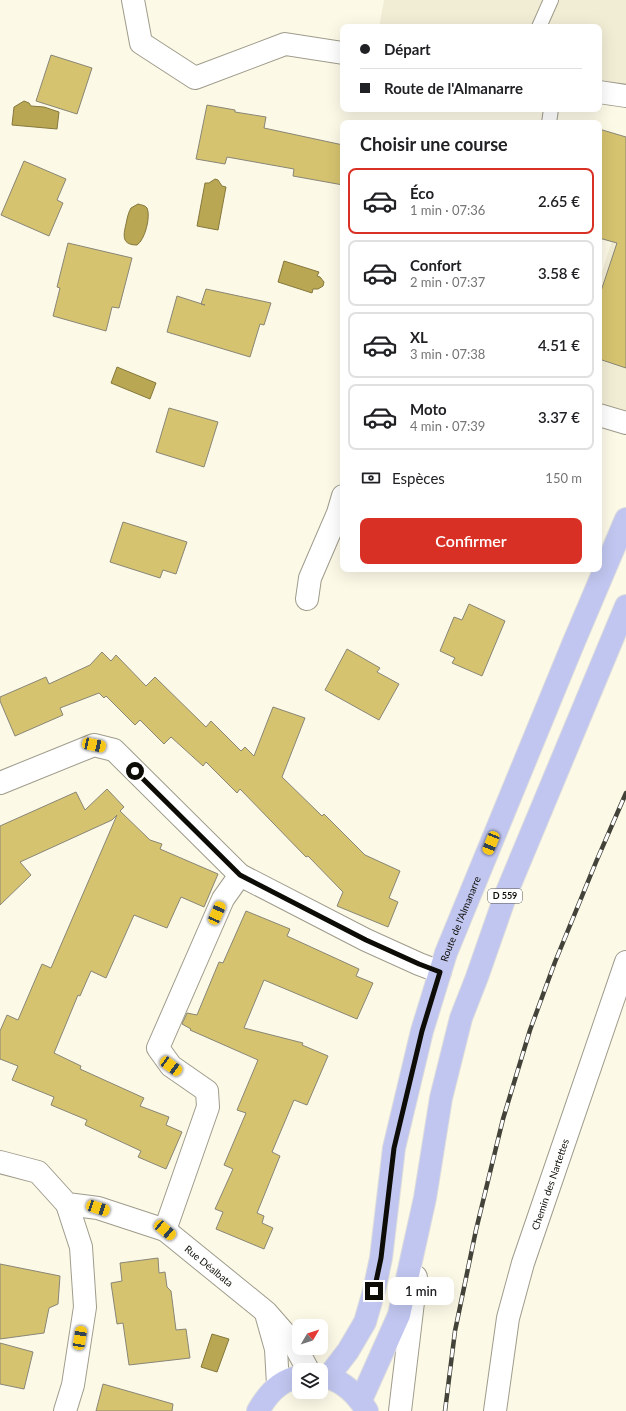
<!DOCTYPE html>
<html lang="fr">
<head>
<meta charset="utf-8">
<style>
	:root { --surface:#fff; --page:#f6f6f6; --text:#202124; --muted:#757577; --line:#e0e0e0; --accent:#d93025 }
	body { margin:0; font-family:Lato,sans-serif; background:var(--page); color:var(--text); height:100vh; display:flex; flex-direction:column; font-size:15px; white-space:nowrap }
	* { box-sizing:border-box; margin:0 }
	p { font-size:13px; color:var(--muted) }
	.icon { flex:none; width:22px; height:22px; fill:none; stroke:currentColor; stroke-width:2; stroke-linecap:round; stroke-linejoin:round }
	.map { position:relative; flex:1; overflow:hidden }
	.sheet { position:absolute; left:340px; top:120px; width:262px; height:452px; display:flex; flex-direction:column; background:var(--surface); border-radius:8px; box-shadow:0 4px 16px #0002 }
	.sheet>* { flex:none }
	.hud { position:absolute; left:340px; top:24px; width:262px; height:88px; border-radius:8px; box-shadow:0 4px 16px #0002; display:grid; align-content:center; height:88px; padding:0 20px; background:var(--surface) }
	.needle { width:26px; rotate:51deg }
	.controls { position:absolute; left:292px; top:1319px; display:grid; gap:8px }
	.controls a { display:grid; place-items:center; width:36px; height:36px; border-radius:8px; background:var(--surface); box-shadow:0 4px 16px #0002; font-size:20px }
	.end { position:absolute; width:18px; height:18px; margin:-9px; border:5px solid #0d0c06; background:#fff; box-shadow:0 0 0 2px #fff }
	.from { border-radius:50% }
	.bubble { position:absolute; height:28px; border-radius:8px; background:var(--surface); box-shadow:0 4px 16px #0002; font-size:13px; font-weight:600; line-height:28px; text-align:center }
	.car { position:absolute; width:12px; height:24px; margin:-12px -6px; border-radius:5px; box-shadow:0 0 3px 1px #0007; background:linear-gradient(#f5c518 24%,#345 0 40%,#f5c518 0 76%,#345 0 86%,#f5c518 0) }
	.hud b { display:flex; align-items:center; gap:14px; height:38px; font-size:15px }
	.hud b+b { border-top:1px solid var(--line) }
	.hud i { width:10px; height:10px; background:var(--text) }
	ul { padding:0; list-style:none }
	li { display:flex; align-items:center; gap:12px; height:66px; margin:0 8px 6px; padding:0 12px; border:2px solid var(--line); border-radius:8px }
	li div { flex:1 }
	li b { display:block; font-size:15px }
	li em { font-style:normal; font-weight:600 }
	li.current { border-color:var(--accent) }
	li>.icon { width:36px; height:36px; stroke-width:1.5 }
	h2 { padding:0 20px; font-size:18px; line-height:48px }
	.pay { display:flex; align-items:center; gap:10px; height:44px; padding:0 20px; font-size:15px }
	.pay p { margin-inline-start:auto }
	.button { display:flex; gap:8px; margin-top:auto; padding:8px 20px }
	.button a { flex:1; height:46px; border-radius:8px; background:var(--accent); color:#fff; font-size:16px; font-weight:600; line-height:46px; text-align:center }
	.map>svg:first-child { display:block }
	.built { fill:#f1ecd4 }
	.water { fill:#b9a753; stroke:#85783c }
	.building { fill:#d5c36f; stroke:#898676 }
	.lines { fill:none; stroke-linecap:round; stroke-linejoin:round }
	.service-casing { stroke:#9f9c8c; stroke-width:16 }
	.minor-casing { stroke:#9f9c8c; stroke-width:24 }
	.secondary-casing { stroke:#9f9c8c; stroke-width:24 }
	.primary-casing { stroke:#dddddc; stroke-width:24 }
	.service { stroke:#fff; stroke-width:14 }
	.minor { stroke:#fff; stroke-width:22 }
	.secondary { stroke:#fff; stroke-width:22 }
	.primary { stroke:#c1c6f0; stroke-width:22 }
	.rail-casing { stroke:#44433a; stroke-width:4.5 }
	.rail { stroke:#fff; stroke-width:3; stroke-dasharray:9; stroke-linecap:butt }
	.route { stroke:#0d0c06; stroke-width:5 }
	.labels { text-anchor:middle; stroke-width:3; stroke-linejoin:round; paint-order:stroke }
	.shield { fill:#fff; stroke:#565551; stroke-width:1 }
	.shield-label { font-size:9px; font-weight:bold; fill:#0d0c06 }
	.street-label { font-size:10px; fill:#0d0c06; stroke:#fff }
</style>
</head>
<body>
<div class="map">
<svg width="626" height="1411" viewBox="0 0 626 1411">
	<rect width="100%" height="100%" fill="#fcf9e7"/>
	<g class="built">
		<path d="M384,0H626V88L599,83V27H379Z"/>
		<path d="M626,198V419L599,407V281Z"/>
	</g>
	<g class="water">
		<path d="M24,101L29,103L31,106L44,107L59,112L57,129L12,125L14,107Z"/>
		<path d="M215,179L218,180L222,186L226,187L218,230L197,226L205,183H209Z"/>
		<path d="M138,204C141,205 145,205 147,208C151,216 145,240 137,245C122,245 123,236 126,224C127,219 128,213 131,208Z"/>
		<path d="M284,261L319,272L317,276L320,277L324,282L323,286L318,289H313L312,293L278,282Z"/>
		<path d="M117,367L156,383L150,399L111,383Z"/>
		<path d="M212,1334L229,1339L217,1372L201,1367Z"/>
	</g>
	<g class="building">
		<path d="M51,55L92,68L77,114L36,101Z"/>
		<path d="M207,105L235,110V112L266,117L264,128L343,145V185L293,176L294,169L227,157L225,164L196,159Z"/>
		<path d="M599,129L626,137V368L599,359V297L617,243L599,238Z"/>
		<path d="M24,161L66,179L57,200L63,203L49,236L1,215Z"/>
		<path d="M68,243L132,258L119,308L112,307L106,331L53,316L60,288L57,287Z"/>
		<path d="M206,289L271,303L264,325L260,324L250,357L167,332L177,296L205,305L201,304Z"/>
		<path d="M169,408L218,422L204,467L156,452Z"/>
		<path d="M123,522L187,542L176,574L163,570L160,578L110,562Z"/>
		<path d="M469,604L505,621L482,676L452,663L455,658L440,651L454,617L462,620Z"/>
		<path d="M347,649L380,668L377,672L399,684L379,720L325,690Z"/>
		<path d="M102,652L111,661L116,655L146,686L155,677L206,727L211,721L241,751L245,747L254,756L273,707L305,718L282,777L322,816L324,814L365,855L400,871L389,898L398,902L388,927L337,906L343,892L308,856L306,857L240,789L237,793L206,762L203,766L171,737L164,744L140,720L135,725L106,696L104,698L99,693L60,708L63,715L15,736L0,701V697L46,677L49,684L90,665Z"/>
		<path d="M107,789L124,807L120,811L150,840L162,844L160,849L218,874L204,907L181,897L167,928L134,915L106,978L91,971L80,996L78,995L54,1053L81,1066L80,1069L144,1098L140,1106L169,1117L166,1125L182,1132L166,1169L138,1157L141,1151L85,1125L87,1120L51,1105L54,1097L12,1080L18,1066L0,1059V1031L7,1015L18,1020L42,964L51,968L117,815L112,820L20,862L31,875L0,905V826L76,792L85,810Z"/>
		<path d="M246,911L290,929L287,936L359,969L356,976L373,983L357,1019L264,980L244,1028L303,1043L302,1045L328,1056L307,1105L294,1100L272,1152L280,1156L257,1213L264,1216L262,1223L273,1228L264,1249L216,1229L223,1212L215,1209L233,1169L224,1165L246,1113L237,1110L258,1060L190,1030L191,1029L182,1024L187,1013L197,1015L219,962L223,963Z"/>
		<path d="M158,1258L159,1273L165,1272L167,1287L171,1291L176,1330L186,1329L190,1358L129,1365L123,1323L117,1324L111,1283L122,1281L120,1263Z"/>
		<path d="M0,1264L60,1276L58,1304L49,1308L44,1333L0,1339Z"/>
		<path d="M0,1343L33,1352L24,1389L0,1384Z"/>
		<path d="M103,1384L173,1404L172,1411H96Z"/>
	</g>
	<g class="lines">
		<g class="service-casing">
			<g id="service">
				<path d="M539,27L551,0"/>
				<path d="M549,123L551,109"/>
			</g>
		</g>
		<g class="minor-casing">
			<g id="minor">
				<path d="M133,0L141,43L195,78L285,44L343,53"/>
				<path d="M599,92L626,96"/>
				<path d="M599,415L626,423"/>
				<path d="M307,599L310,578L338,513L343,496"/>
				<path d="M0,783L94,745L114,750L240,875L366,940L419,964L440,972"/>
				<path id="s1" d="M0,1162L38,1172L67,1204L98,1208L165,1230L266,1312L294,1344L308,1370"/>
				<path d="M165,1230L208,1107L207,1091L171,1066L158,1048L223,899L240,875"/>
				<path d="M267,1317L276,1349L278,1385"/>
				<path d="M65,1411L73,1385L85,1307L81,1247L67,1204"/>
				<path id="s2" d="M495,1411L508,1318L523,1263L626,962"/>
			</g>
		</g>
		<g class="secondary-casing">
			<path id="secondary" d="M400,1411L416,1277"/>
		</g>
		<g class="primary-casing">
			<g id="primary">
				<path d="M321,1376C342,1379 356,1393 367,1411"/>
				<path id="s3" d="M328,1377L348,1351L365,1322L374,1291L381,1258L394,1148L422,1031L446,953L573,644L626,519"/>
				<path d="M361,1400L399,1315L425,1198L441,1098L461,1018L477,977L506,894L626,606"/>
				<path d="M258,1411C267,1395 279,1380 299,1377"/>
			</g>
		</g>
		<use href="#service" class="service"/>
		<use href="#minor" class="minor"/>
		<use href="#secondary" class="secondary"/>
		<use href="#primary" class="primary"/>
		<g class="rail-casing">
			<path id="rail" d="M445,1411L455,1331L476,1230L503,1119L530,1030L555,962L596,862L626,793"/>
		</g>
		<use href="#rail" class="rail"/>
	</g>
	<g class="lines">
		<path class="route" d="M135,771L240,875L366,940L419,964L440,972L422,1031L394,1148L381,1258L374,1291"/>
	</g>
	<g class="labels">
		<rect class="shield" x="488" y="889" width="34" height="14" rx="3"/>
		<g class="shield-label">
			<text x="505" y="899">D 559</text>
		</g>
		<g class="street-label">
			<text dy="4" stroke="none"><textPath href="#s3" startOffset="482">Route de l'Almanarre</textPath></text>
			<text dy="4" stroke="none"><textPath href="#s2" startOffset="234">Chemin des Nartettes</textPath></text>
			<text dy="4" stroke="none"><textPath href="#s1" startOffset="241">Rue Déalbata</textPath></text>
		</g>
	</g>
</svg>
<div class="controls">
<a><svg class="needle" viewBox="-14 -14 28 28"><path d="M0-13l5 13h-10z" fill="#e53935"/><path d="M0 13l5-13h-10z" fill="#757577"/></svg></a>
<a><svg class="icon" aria-label="layers" viewBox="0 0 24 24"><path d="M12 4l9 5-9 5-9-5zM3 14l9 5 9-5"/></svg></a>
</div>
<i class="end from" style="left:135px;top:771px"></i>
<i class="end" style="left:374px;top:1291px"></i>
<div class="bubble" style="left:388px;top:1277px;width:66px">1 min</div>
<i class="car" style="left:94px;top:745px;rotate:102deg"></i>
<i class="car" style="left:491px;top:843px;rotate:202deg"></i>
<i class="car" style="left:217px;top:913px;rotate:24deg"></i>
<i class="car" style="left:171px;top:1066px;rotate:126deg"></i>
<i class="car" style="left:98px;top:1208px;rotate:108deg"></i>
<i class="car" style="left:165px;top:1230px;rotate:130deg"></i>
<i class="car" style="left:80px;top:1338px;rotate:9deg"></i>
<div class="hud">
<b><i class="from"></i>Départ</b>
<b><i></i>Route de l'Almanarre</b>
</div>
<section class="sheet">
<h2>Choisir une course</h2>
<ul>
<li class="current"><svg class="icon" aria-label="car" viewBox="0 0 24 24"><path d="M5 17H2v-5l4-1 3-4h7l3 4 3 1v5h-3M9 17h6M6 11h13"/><circle cx="7" cy="17" r="2"/><circle cx="17" cy="17" r="2"/></svg><div><b>Éco</b><p>1 min · 07:36</p></div><em>2.65 €</em></li>
<li><svg class="icon" aria-label="car" viewBox="0 0 24 24"><path d="M5 17H2v-5l4-1 3-4h7l3 4 3 1v5h-3M9 17h6M6 11h13"/><circle cx="7" cy="17" r="2"/><circle cx="17" cy="17" r="2"/></svg><div><b>Confort</b><p>2 min · 07:37</p></div><em>3.58 €</em></li>
<li><svg class="icon" aria-label="car" viewBox="0 0 24 24"><path d="M5 17H2v-5l4-1 3-4h7l3 4 3 1v5h-3M9 17h6M6 11h13"/><circle cx="7" cy="17" r="2"/><circle cx="17" cy="17" r="2"/></svg><div><b>XL</b><p>3 min · 07:38</p></div><em>4.51 €</em></li>
<li><svg class="icon" aria-label="car" viewBox="0 0 24 24"><path d="M5 17H2v-5l4-1 3-4h7l3 4 3 1v5h-3M9 17h6M6 11h13"/><circle cx="7" cy="17" r="2"/><circle cx="17" cy="17" r="2"/></svg><div><b>Moto</b><p>4 min · 07:39</p></div><em>3.37 €</em></li>
</ul>
<div class="pay"><svg class="icon" aria-label="cash" viewBox="0 0 24 24"><path d="M3 7h18v10H3z"/><circle cx="12" cy="12" r="2"/></svg>Espèces<p>150 m</p></div>
<div class="button"><a>Confirmer</a></div>
</section>
</div>
</body>
</html>
